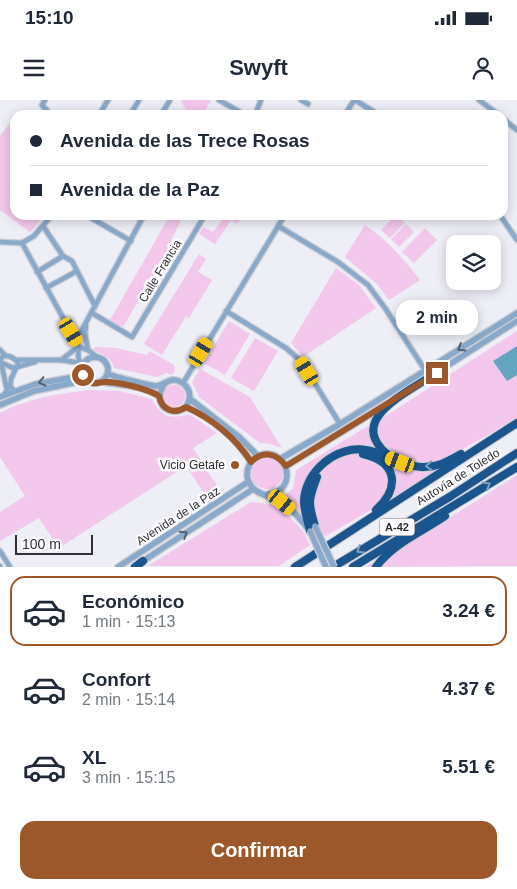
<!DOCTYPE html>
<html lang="es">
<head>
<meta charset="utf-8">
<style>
	:root { --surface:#fff; --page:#f2f2f3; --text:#1f2937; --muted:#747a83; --line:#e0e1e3; --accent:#9c582a }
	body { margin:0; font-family:Arial,sans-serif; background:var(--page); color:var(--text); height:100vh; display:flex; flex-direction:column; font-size:19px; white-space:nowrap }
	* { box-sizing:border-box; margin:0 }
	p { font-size:16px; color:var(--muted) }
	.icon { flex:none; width:28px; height:28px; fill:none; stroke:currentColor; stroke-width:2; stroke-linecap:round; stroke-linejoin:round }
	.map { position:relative; height:467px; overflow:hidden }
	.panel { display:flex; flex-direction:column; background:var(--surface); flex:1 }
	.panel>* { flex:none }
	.banner { position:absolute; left:10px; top:10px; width:498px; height:110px; border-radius:15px; box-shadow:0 2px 12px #0003; display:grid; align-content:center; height:110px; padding:0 20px; background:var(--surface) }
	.tools { position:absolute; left:446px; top:135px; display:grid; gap:10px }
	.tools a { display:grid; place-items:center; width:55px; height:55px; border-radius:10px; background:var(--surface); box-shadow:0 2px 12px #0003; font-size:25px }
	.scale { position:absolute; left:15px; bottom:12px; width:78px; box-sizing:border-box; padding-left:5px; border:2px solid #303033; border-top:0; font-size:14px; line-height:18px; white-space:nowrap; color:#303033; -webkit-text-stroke:4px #fcfcfe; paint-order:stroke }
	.end { position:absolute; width:22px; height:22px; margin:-11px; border:6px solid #9c582a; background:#fff; box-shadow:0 0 0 2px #fff }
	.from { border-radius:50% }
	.bubble { position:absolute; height:35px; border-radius:15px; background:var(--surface); box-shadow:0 2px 12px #0003; font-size:16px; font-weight:700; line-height:35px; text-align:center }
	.car { position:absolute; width:15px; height:30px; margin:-15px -8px; border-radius:6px; box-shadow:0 0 4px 1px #0007; background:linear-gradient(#f5c518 24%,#345 0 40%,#f5c518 0 76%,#345 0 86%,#f5c518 0) }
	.banner b { display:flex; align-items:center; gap:18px; height:48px; font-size:19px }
	.banner b+b { border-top:1px solid var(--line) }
	.banner i { width:12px; height:12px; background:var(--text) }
	ul { padding:9px 0 0; list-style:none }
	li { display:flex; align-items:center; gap:15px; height:70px; margin:0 10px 8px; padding:0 10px; border:2px solid transparent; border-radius:15px }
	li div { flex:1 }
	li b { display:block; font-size:19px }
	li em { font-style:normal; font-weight:700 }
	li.active { border-color:var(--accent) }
	li>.icon { width:45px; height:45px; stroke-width:1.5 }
	.button { display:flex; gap:10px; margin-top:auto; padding:10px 20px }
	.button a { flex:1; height:58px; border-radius:15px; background:var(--accent); color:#fff; font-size:20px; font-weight:700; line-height:58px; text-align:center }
	.status { display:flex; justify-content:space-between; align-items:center; height:35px; padding:0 25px; background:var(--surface); direction:ltr }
	.status svg { height:14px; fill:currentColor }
	header { display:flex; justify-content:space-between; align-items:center; height:65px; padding:0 20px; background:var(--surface); font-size:22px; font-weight:700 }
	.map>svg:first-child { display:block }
	.green { fill:#f3c8ec }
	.water { fill:#63a5be }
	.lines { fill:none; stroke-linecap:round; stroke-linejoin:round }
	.minor-casing { stroke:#cbccd3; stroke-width:7 }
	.tertiary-casing { stroke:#cbccd3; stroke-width:8 }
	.motorway-casing { stroke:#cbccd3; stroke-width:10 }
	.minor { stroke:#89a9cb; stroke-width:4.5 }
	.tertiary { stroke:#89a9cb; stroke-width:5.5 }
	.motorway { stroke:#1a558d; stroke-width:8 }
	.tertiary-bridge-casing { stroke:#cbccd3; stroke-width:8; stroke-linecap:butt }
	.tertiary-bridge { stroke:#89a9cb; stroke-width:5.5 }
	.oneway { stroke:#546070 }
	.oneway2 { stroke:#80a0c0 }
	.route { stroke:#9c582a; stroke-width:6 }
	.poi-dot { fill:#9c582a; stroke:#fcfcfe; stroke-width:2 }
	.labels { text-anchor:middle; stroke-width:5; stroke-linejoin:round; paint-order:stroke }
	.shield { fill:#fcfcfe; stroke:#6d6d70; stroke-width:1 }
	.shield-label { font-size:11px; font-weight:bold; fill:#303033 }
	.street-label { font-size:12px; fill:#303033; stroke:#fcfcfe }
	.poi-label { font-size:12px; fill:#303033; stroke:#fcfcfe; text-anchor:end }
</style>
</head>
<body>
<div class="status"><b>15:10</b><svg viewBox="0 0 49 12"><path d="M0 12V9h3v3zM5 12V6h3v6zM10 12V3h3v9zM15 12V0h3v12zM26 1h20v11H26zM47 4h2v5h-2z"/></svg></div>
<header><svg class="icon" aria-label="menu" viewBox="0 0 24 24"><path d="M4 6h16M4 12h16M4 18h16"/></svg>Swyft<svg class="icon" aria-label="person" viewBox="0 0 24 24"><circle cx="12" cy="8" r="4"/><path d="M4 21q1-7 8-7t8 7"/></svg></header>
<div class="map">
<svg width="517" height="467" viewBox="0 0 517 467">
	<rect width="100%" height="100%" fill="#edeef6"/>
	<g class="green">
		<path d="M181,0H211L203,15H188Z"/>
		<path d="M10,23L15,28V115H46L30,132L0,110V36Z"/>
		<path d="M170,115H184L171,140L173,141L123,227L110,220Z"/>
		<path d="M226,115H243L237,124L231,120L215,144L199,134L203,127L213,132Z"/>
		<path d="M396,115L405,123L390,138L381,130Z"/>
		<path d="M406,124L414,132L399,147L391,139Z"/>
		<path d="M365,125C387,140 404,159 420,180L389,200L377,184L345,157Z"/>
		<path d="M425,128L437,140L414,163L402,152Z"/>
		<path d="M199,154L206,159L198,172L212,180L189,218L186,216L162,255L144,244Z"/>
		<path d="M336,168L359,185L376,208L303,257L291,243Z"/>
		<path d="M229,221L250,234L225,275L204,263Z"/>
		<path d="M517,231V318L441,362C430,363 419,364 409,362C394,359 377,345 377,330C377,327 380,322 381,319Z"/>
		<path d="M255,238L278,251L254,291L231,278Z"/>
		<path d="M95,247L116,248L147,255L150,251L174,265L175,272L171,275L167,273L157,277L114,268C111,257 103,254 93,250Z"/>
		<path d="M200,269L250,297L282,348L271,344L260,343L199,297L192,282Z"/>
		<circle cx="174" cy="296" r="11"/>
		<path d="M89,290L120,291L152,299C161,317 170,320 189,314L217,333L193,348L219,389L206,396L186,366L59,448L39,418L0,441V412L25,396L0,357V313C28,298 57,294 89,290Z"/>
		<path d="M371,324L370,336L377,349L407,368L441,369L326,436L304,419L281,399L293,388L296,370Z"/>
		<circle cx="267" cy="373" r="16"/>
		<path d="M517,375V466L365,467L419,437Z"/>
		<path d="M254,402L279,406L303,431L310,445L279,466H148L249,403Z"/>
	</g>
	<path class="water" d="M517,246V275L507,281L493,261Z"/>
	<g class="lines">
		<g class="minor-casing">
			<g id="minor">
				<path d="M45,0L42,5L51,15"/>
				<path d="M219,0L245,15"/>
				<path d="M301,0L308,4"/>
				<path d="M355,0L379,15"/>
				<path d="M479,0L499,15"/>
				<path d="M99,15L108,0"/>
				<path d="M130,15L139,0"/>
				<path d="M161,15L170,0"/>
				<path d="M255,15L261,0"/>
				<path d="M345,15L354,0"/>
				<path d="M502,18L517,30"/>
				<path d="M86,115L131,141"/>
				<path d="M500,115L517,140"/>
				<path d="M43,126L63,156L72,161L95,206"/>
				<path d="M278,126L338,162L368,185L385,208L425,270"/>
				<path d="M0,142L22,143L34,136L52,115"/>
				<path d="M22,143L79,247C78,255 77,259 83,266"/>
				<path d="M37,172L63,156"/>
				<path d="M46,188L77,171"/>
				<path d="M226,211L286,248L301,261L340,324"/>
				<path d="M92,213L132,237L205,115"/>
				<path d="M86,226L85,233L88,250"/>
				<path d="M76,241L144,115"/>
				<path d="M79,247L88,250L97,257"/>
				<path d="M0,250L6,256"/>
				<path d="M1,259L3,256C9,255 16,258 18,264L17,267L13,268L2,263"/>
				<path d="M17,260H61L81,263"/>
				<path d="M61,260L78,247"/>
				<path d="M1,262L7,290L4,295"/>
				<path d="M17,267L35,262"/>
				<path d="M183,283L285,115"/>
				<path d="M14,291L10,286L11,279L16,268"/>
				<path d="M0,451L10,467"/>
				<path d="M0,466V467"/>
			</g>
		</g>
		<g class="tertiary-casing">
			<g id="tertiary">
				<circle cx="95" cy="270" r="13"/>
				<path d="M108,274C116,277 150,286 157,286C163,285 167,281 172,280C183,279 192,290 189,300C185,321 146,311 165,283"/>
				<path d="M428,278L517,221"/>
				<path d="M102,282C121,285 142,285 159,296"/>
				<path d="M0,297L36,284L74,277L82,272"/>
				<path d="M190,299L239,337L258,356"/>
				<path d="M0,305L34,291L87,280"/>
				<path d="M186,307C212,317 236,338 251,362"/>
				<path d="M280,359L340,324L517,213"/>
				<path d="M286,366L387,304"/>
				<path d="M265,395C271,394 278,393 282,388C293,375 284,354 267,354C250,354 241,374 252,387C259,396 273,396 282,402C293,409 301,420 309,430"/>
				<path d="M140,463L253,389"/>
				<path d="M118,467L248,382"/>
			</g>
		</g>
		<g class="motorway-casing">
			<g id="motorway">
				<path d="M363,354C398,362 400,388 376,410"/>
				<path d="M388,355C346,320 405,294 431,276"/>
				<path d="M315,426C308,403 308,400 317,377"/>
				<path d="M310,431C308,422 304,411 304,401C305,371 337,345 366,350C385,353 401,366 421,367C436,368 447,362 461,354"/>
				<path d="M135,467L143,461"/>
				<path d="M295,467L517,323"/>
				<path d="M333,467L451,396L517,353"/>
				<path d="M353,467L517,367"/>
				<path d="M376,467C392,444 422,432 445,416"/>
			</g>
		</g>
		<use href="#minor" class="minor"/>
		<use href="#tertiary" class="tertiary"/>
		<use href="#motorway" class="motorway"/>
		<g class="tertiary-bridge-casing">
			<g id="tertiary-bridge">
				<path d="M315,426L334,467"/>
				<path d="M310,431L326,467"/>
			</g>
		</g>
		<use href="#tertiary-bridge" class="tertiary-bridge"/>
	</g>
	<defs><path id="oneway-chevron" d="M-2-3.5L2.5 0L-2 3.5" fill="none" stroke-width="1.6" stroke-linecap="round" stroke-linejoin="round" transform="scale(1.25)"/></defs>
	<g class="oneway">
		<use href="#oneway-chevron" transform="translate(461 248) rotate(148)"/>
		<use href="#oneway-chevron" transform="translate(42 282) rotate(167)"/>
		<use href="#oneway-chevron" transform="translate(184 434) rotate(-33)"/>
	</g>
	<g class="oneway2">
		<use href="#oneway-chevron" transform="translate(429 366) rotate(175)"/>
		<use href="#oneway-chevron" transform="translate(487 385) rotate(-31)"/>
		<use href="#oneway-chevron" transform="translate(360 450) rotate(148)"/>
	</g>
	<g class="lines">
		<path class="route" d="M83,275C85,279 87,281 92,283C96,284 99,282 104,282C117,281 148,289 159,296C162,310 174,315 186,307C211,318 236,338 251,362C263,350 276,353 286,366L437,273"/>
	</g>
	<circle class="poi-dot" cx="235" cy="365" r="5"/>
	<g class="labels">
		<rect class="shield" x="379.5" y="418.5" width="35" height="17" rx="4"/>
		<g class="shield-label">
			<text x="397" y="431">A-42</text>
		</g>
		<g class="street-label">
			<text transform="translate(160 171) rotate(-59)" y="4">Calle Francia</text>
			<text transform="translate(458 377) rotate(-32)" y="4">Autovía de Toledo</text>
			<text transform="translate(178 416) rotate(-33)" y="4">Avenida de la Paz</text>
		</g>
		<g class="poi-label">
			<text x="225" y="369">Vicio Getafe</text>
		</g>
	</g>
</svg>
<div class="tools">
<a><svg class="icon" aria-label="layers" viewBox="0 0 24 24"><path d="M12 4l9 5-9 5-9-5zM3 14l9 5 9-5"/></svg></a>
</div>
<div class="scale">100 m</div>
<i class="end from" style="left:83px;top:275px"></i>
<i class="end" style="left:437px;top:273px"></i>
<div class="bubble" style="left:396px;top:200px;width:82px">2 min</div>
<i class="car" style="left:71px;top:232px;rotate:149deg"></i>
<i class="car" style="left:201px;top:252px;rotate:31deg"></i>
<i class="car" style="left:307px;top:271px;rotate:329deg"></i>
<i class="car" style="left:400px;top:362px;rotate:291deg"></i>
<i class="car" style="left:282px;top:402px;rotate:129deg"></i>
<div class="banner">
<b><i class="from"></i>Avenida de las Trece Rosas</b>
<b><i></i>Avenida de la Paz</b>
</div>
</div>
<section class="panel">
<ul>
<li class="active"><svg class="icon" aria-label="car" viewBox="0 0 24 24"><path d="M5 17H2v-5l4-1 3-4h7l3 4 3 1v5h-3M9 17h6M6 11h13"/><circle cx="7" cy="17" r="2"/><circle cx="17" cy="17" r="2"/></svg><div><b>Económico</b><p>1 min · 15:13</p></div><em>3.24 €</em></li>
<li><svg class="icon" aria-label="car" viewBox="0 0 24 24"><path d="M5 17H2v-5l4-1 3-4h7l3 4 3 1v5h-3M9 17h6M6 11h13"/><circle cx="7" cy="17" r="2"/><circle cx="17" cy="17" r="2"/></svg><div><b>Confort</b><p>2 min · 15:14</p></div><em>4.37 €</em></li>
<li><svg class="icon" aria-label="car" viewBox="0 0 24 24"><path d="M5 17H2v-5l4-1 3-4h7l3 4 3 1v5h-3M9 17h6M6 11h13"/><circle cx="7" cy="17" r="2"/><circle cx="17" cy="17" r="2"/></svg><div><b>XL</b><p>3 min · 15:15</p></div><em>5.51 €</em></li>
</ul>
<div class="button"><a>Confirmar</a></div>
</section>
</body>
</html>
